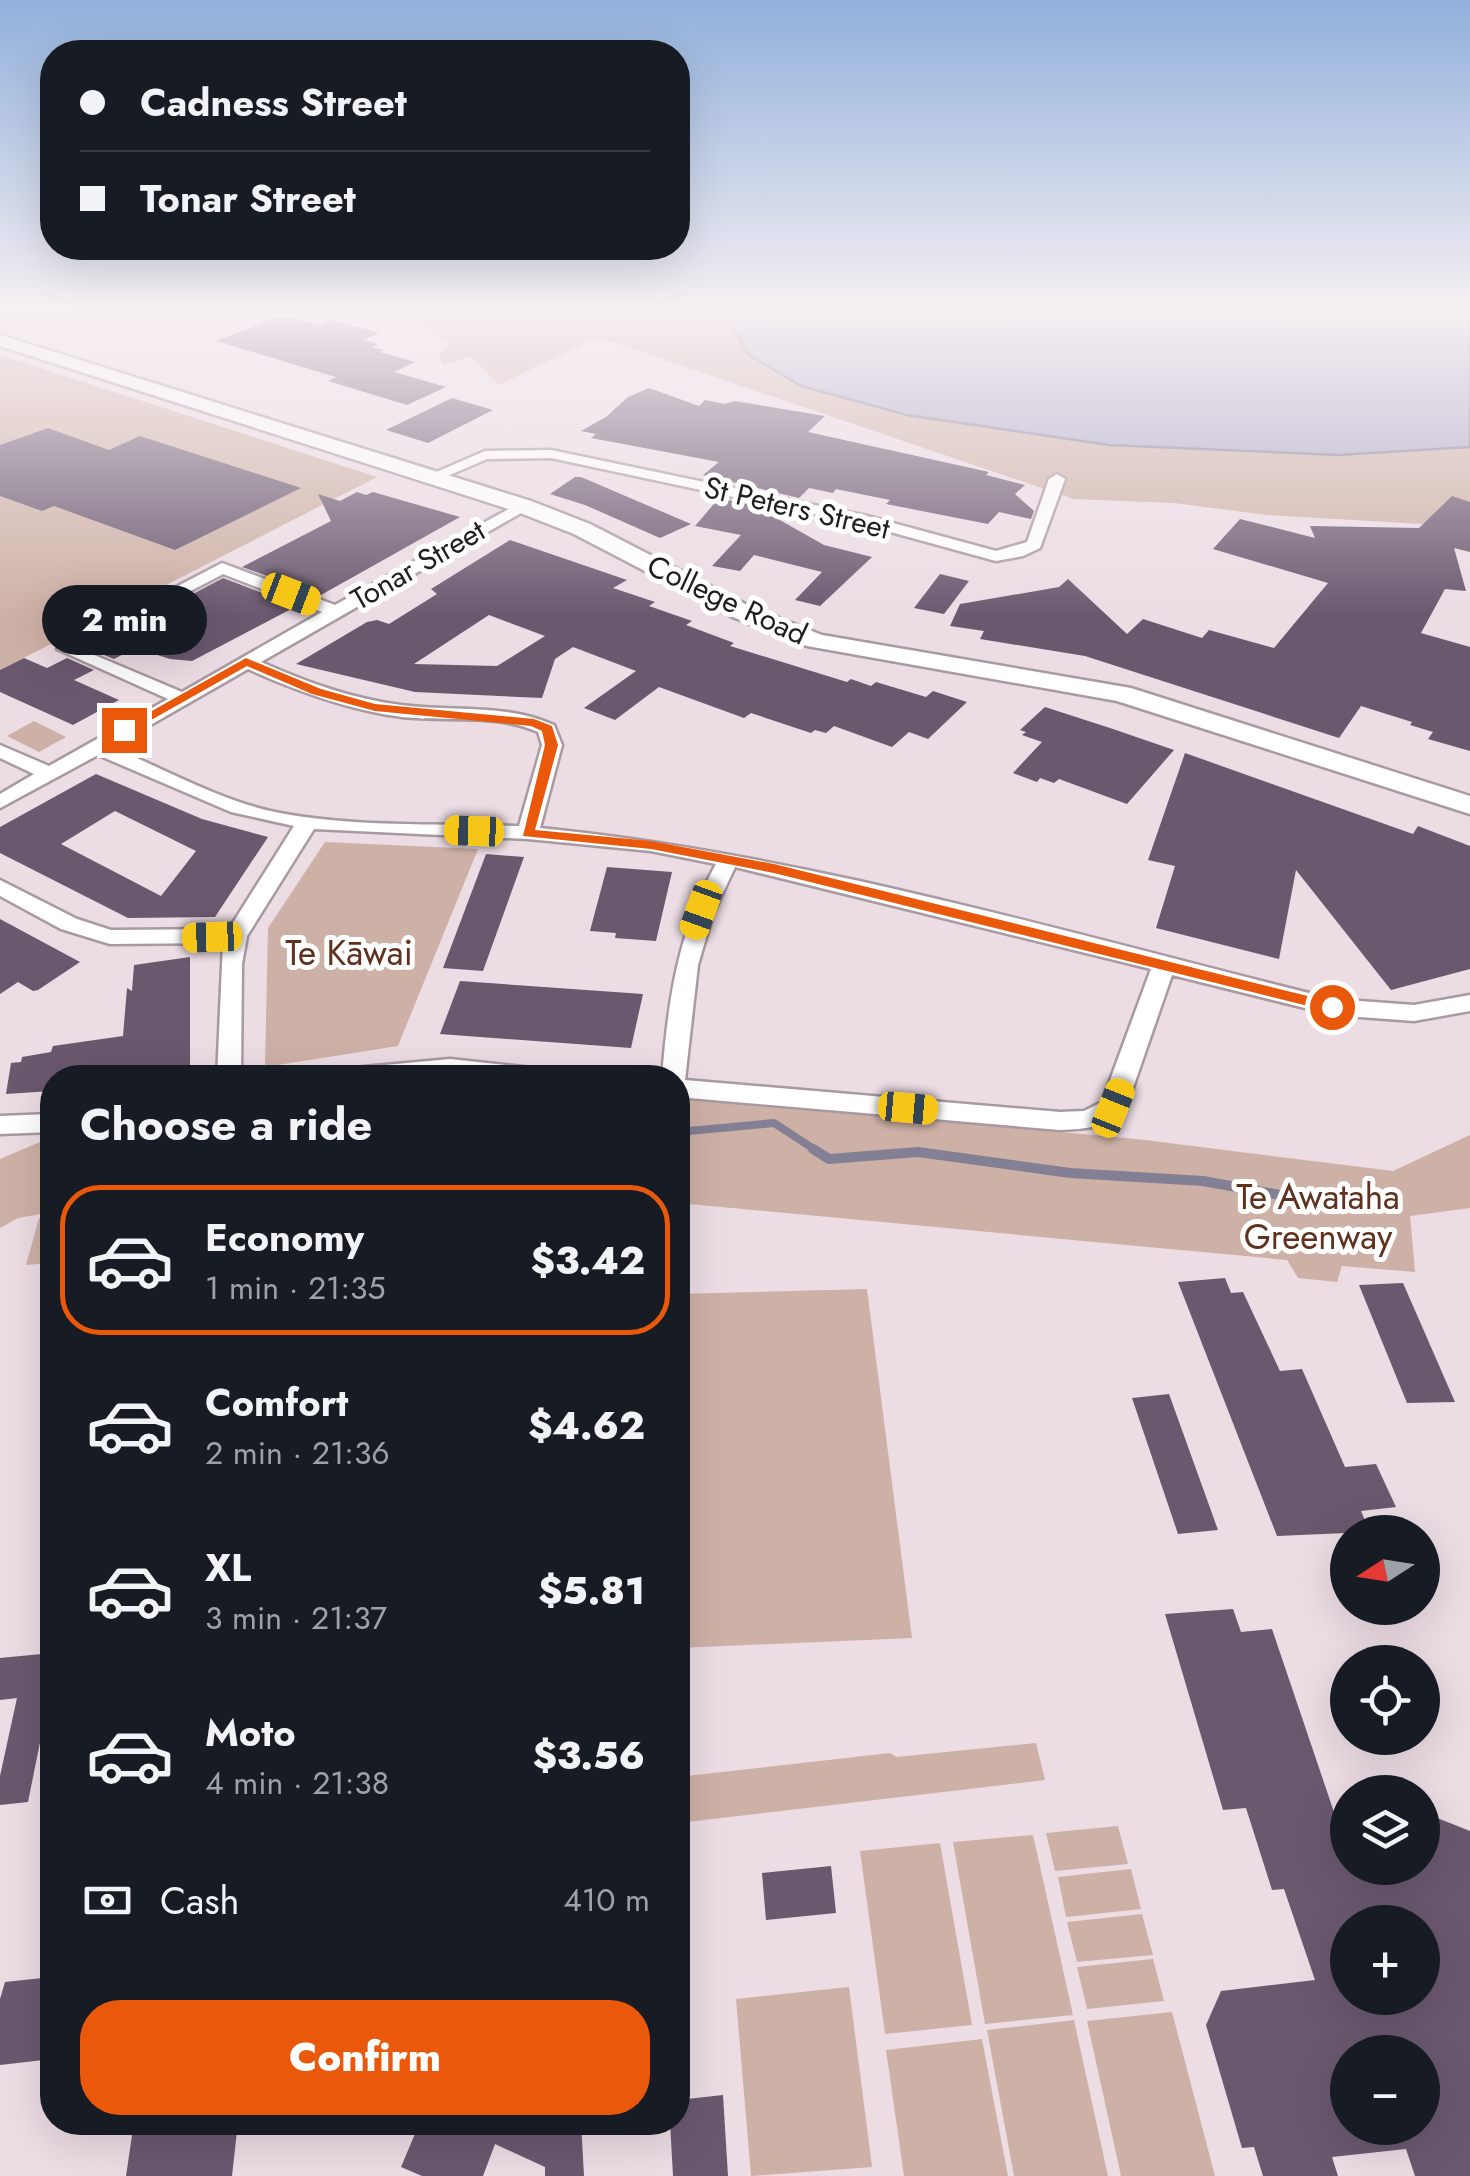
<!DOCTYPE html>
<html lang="en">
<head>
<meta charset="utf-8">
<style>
	:root { --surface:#171b24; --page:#20242c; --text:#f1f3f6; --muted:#9ea1a6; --line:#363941; --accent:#ea580c }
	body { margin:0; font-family:Jost,sans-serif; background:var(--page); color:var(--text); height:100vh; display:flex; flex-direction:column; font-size:38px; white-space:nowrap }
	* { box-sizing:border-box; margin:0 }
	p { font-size:32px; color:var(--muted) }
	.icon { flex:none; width:55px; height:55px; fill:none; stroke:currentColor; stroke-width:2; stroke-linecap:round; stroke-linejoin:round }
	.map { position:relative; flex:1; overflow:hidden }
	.sheet { position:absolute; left:40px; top:1065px; width:650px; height:1070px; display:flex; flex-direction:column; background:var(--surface); border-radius:40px; box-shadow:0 10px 40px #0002 }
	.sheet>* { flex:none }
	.guide { position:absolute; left:40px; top:40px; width:650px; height:220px; border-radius:40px; box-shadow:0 10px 40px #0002; display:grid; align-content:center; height:220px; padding:0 40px; background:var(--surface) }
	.needle { width:65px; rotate:258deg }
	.tools { position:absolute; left:1330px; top:1515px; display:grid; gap:20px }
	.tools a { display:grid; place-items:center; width:110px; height:110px; border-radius:50%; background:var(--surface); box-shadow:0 10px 40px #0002; font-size:50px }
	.end { position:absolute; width:45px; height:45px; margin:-22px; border:12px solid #ea580c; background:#fff; box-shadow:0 0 0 5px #fff }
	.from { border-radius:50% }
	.bubble { position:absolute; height:70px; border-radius:35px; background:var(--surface); box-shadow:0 10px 40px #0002; font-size:32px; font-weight:800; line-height:70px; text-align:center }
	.car { position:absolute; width:30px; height:60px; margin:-30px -15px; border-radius:12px; box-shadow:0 0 8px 2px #0007; background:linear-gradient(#f5c518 24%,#345 0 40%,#f5c518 0 76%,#345 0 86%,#f5c518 0) }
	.guide b { display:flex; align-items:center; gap:35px; height:95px; font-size:38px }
	.guide b+b { border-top:2px solid var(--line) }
	.guide i { width:25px; height:25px; background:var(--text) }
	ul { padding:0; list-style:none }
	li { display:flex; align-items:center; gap:30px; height:150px; margin:0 20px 15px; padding:0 20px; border:5px solid transparent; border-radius:40px }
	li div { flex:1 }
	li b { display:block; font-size:38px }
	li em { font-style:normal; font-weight:800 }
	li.selected { border-color:var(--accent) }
	li>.icon { width:90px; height:90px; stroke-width:1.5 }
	h2 { padding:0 40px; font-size:45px; line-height:120px }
	.pay { display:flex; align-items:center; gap:25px; height:110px; padding:0 40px; font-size:38px }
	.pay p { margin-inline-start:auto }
	.action { display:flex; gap:20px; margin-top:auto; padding:20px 40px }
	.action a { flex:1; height:115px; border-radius:40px; background:var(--accent); color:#fff; font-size:40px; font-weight:800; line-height:115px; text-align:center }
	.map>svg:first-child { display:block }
	.green { fill:#ceb1a6 }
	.water { fill:#aca9c7; stroke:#837f95; stroke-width:2.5 }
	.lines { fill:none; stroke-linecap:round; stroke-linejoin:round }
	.stream-far1 { stroke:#837f95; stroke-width:8 }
	.stream { stroke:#837f95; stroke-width:10 }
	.building { fill:#6a586f; fill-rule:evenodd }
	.street-casing { stroke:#a99aa1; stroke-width:5 }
	.secondary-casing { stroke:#a99aa1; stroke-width:5 }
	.street { fill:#fff; fill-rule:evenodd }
	.secondary { fill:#fff; fill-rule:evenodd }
	.route { fill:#ea580c }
	.labels { text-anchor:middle; stroke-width:10; stroke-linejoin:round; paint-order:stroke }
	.far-street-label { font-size:30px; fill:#221d1f; stroke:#fff }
	.park-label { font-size:35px; fill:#5f311e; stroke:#fff }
</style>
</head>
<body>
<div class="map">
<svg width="1470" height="2176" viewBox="0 0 1470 2176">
	<rect width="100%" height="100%" fill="#ecdce4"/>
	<g class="green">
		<path d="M402,311H555L598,322L599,311H1470V503L1422,524L1267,515L1174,503L1074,499L597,337L499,385L471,356L444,365L438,355L452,343L403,316Z"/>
		<path d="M0,355L377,477L0,670Z"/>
		<path d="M34,721L66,737L39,752L7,736Z"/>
		<path d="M325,842L478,849L398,1046L265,1067L268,928Z"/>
		<path d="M678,1096L1145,1140L1393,1171L1470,1135V1208L1410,1216L1415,1272L1342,1266L1337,1282L1298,1278L1287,1260L678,1203Z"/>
		<path d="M52,1137V1212L18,1218L0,1228V1159Z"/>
		<path d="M52,1217V1263L26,1265L39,1218Z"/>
		<path d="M867,1289L912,1638L678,1648V1294Z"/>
		<path d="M1036,1743L1045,1780L678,1823V1777L890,1753L896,1757Z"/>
		<path d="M1118,1826L1128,1864L1055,1871L1046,1833Z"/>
		<path d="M1033,1835L1073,2015L985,2024L953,1842Z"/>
		<path d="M940,1843L972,2025L885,2034L860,1851Z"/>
		<path d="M1131,1869L1141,1909L1066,1917L1058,1877Z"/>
		<path d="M1142,1914L1153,1955L1077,1962L1067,1922Z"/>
		<path d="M1153,1959L1164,2001L1087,2009L1077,1967Z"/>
		<path d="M849,1987L872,2167L751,2176L736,1999Z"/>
		<path d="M1172,2012L1215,2176H1121L1087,2021Z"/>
		<path d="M1074,2020L1108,2176H1014L987,2030Z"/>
		<path d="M982,2039L1008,2176H904L886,2050Z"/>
	</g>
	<path class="water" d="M724,311H1470V447L1338,455L1109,445L907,415L801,386L749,355Z"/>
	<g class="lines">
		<path class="stream-far1" d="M678,1132L774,1123L817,1151"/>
		<g class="stream">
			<path d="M813,1149L829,1159L918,1152L1070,1173L1203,1181L1341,1206"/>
			<path d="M47,1177L52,1176"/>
		</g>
	</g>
	<g class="building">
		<path d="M292,317L319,325L332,320L380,333L363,340L378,344L372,347L384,350L380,352L415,362L394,372L446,387L407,405L328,381L336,377L216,341L276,318Z"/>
		<path d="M649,388L699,406L705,400L725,404L735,401L825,416L808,432L989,472L986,475L1025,485L1015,494L1034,511L1031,519L999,512L988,524L886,504L890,500L836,489L833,493L809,488L799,498L703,475L719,462L591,438L596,434L581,431L606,417L628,397Z"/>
		<path d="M452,398L493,410L428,443L386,430Z"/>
		<path d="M48,428L109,450L140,436L301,488L175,550L54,506L42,511L0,496V445Z"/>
		<path d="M575,477H581L691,524L660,538L585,505L550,494Z"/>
		<path d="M357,492L366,495L373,492L460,517L321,595L242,567L331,521L318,494L340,501Z"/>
		<path d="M1452,496L1470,502V552L1454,548L1466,591L1445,589L1421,633L1470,647V751L1428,739L1433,732L1410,725L1412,722L1361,706L1339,738L1085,656L980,639L984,631L950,626L960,604L1059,587L1068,579L1127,634L1143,619L1202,638L1209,630L1274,648L1328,583L1213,549L1240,519L1315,538L1310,526L1419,528Z"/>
		<path d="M719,498L786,512L778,519L824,545L872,557L820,606L795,600L822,572L754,555L740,571L712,566L741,535L695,526Z"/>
		<path d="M510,540L627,580L613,588L655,602L649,606L692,621L686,625L734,643L730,646L847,682L851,679L871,686L876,682L926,697L933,691L967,702L928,739L909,732L892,747L834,726L826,733L815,730L811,733L751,713L744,718L659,687L615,720L584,708L636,671L573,647L555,659L542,698L415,692L296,664L367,622L377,620L389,624L437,594L431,589ZM489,615L545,636L497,666L414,664Z"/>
		<path d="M940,574L969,581L944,614L914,608Z"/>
		<path d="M223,578L297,606L192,661L170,659L135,648L114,659L89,649Z"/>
		<path d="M24,658L47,668L67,658L94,670L74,680L119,700L73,725L0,692V670Z"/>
		<path d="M1045,707L1113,729L1174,750L1127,804L1059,779L1054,783L1040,778L1037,782L1013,773L1042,742L1022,735L1026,732L1020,730Z"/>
		<path d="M1185,753L1413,834L1418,826L1470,846V969L1391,990L1296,870L1279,959L1156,928L1175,866L1148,860Z"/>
		<path d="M96,774L202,819L268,837L215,917L128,918L0,853V827ZM115,811L196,851L161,896L61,844Z"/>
		<path d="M486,854L524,857L483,971L443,968Z"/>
		<path d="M607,867L672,872L656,941L615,938L616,933L590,931Z"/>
		<path d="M0,919L80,962L38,990L33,991L18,982L0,994Z"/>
		<path d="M190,957V1073L159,1078H52V1091L6,1094L11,1063L21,1062L22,1057L51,1052L53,1046L123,1036L127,988L132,991L134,965Z"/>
		<path d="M460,981L643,994L631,1048L440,1034Z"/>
		<path d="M1225,1278L1231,1293L1243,1292L1280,1371L1302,1369L1345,1467L1376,1464L1396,1507L1361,1511L1370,1532L1277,1536L1178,1282Z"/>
		<path d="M1403,1283L1455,1402L1407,1403L1359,1285Z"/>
		<path d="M1169,1394L1218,1530L1178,1534L1132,1398Z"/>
		<path d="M1233,1609L1241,1632L1272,1629L1337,1821L1348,1819V1868H1422V1812L1470,1831V2176H1415L1406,2149L1332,2157L1338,2176H1263L1254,2147L1242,2148L1206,2025L1221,1991L1315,1980L1284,1889L1272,1890L1246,1808L1223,1810L1165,1614ZM1348,1922H1422V1998H1348ZM1348,2052H1422V2128H1348Z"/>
		<path d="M52,1653V1683L28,1802L0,1805V1776L17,1698L0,1700V1658Z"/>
		<path d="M831,1866L836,1913L766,1920L762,1873Z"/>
		<path d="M52,1977V2059L0,2065V1999L5,1982Z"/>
		<path d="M723,2095L728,2176H673L670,2122H678V2100Z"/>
		<path d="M134,2122H238L232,2176H126Z"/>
		<path d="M420,2122H581L584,2176H545V2167L495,2144L483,2176H422L401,2167Z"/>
	</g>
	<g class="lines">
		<g class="street-casing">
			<g id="street">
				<path d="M551,450L867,516L996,551L1027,542L1049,479L1057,474L1065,479L1040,548L1023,556L996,561L865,525L551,458L487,459L438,480L425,477L485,451Z"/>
				<path d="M523,501L531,506L528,509L261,662C306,682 352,699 401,705C453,712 505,703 554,725L562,745L540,828C806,854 1073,935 1333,999L1414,1005L1470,995V1011L1414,1021L1333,1015L1172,975L1126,1108C1111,1128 1083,1129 1060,1130L678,1097V1078H662C668,1000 678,932 716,864L651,851L528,839L314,829L247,936L242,964L241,1078H217L223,943L110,944L61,929L0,896V880L77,919L111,930L229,929L294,826L231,812L98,755L0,808V794L34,774L0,758V745L49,766L168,699L57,649L222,563L335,605ZM223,574L322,612L182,692L80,649ZM248,669C297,691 348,710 402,717C447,722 496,713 538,732L542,745L519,826C439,823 354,828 275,812C219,800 164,769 112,747ZM735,867L1151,969L1102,1102L1084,1111L1060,1112L685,1080L698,965L713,914Z"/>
				<path d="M450,1059L541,1069L553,1078H330L342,1069Z"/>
				<path d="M52,1114V1132L0,1134V1116Z"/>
			</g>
		</g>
		<g class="secondary-casing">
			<path id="secondary" d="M0,335L531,501L590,524L753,608L822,635L1131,688L1470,796V814L1117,701L807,646L735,618L574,534L515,511L0,346Z"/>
		</g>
		<use href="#street" class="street"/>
		<use href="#secondary" class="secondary"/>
	</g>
	<linearGradient id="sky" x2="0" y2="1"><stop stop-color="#90b0db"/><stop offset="0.5" stop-color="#f6eff3"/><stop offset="1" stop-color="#f6eff3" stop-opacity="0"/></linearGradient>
	<rect width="1470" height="616" fill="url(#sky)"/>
	<path class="route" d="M246,658L321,689L375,704L534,719L552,726L558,745L535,830L651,841L774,864L1332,1002L1340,1007L1332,1012L774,873L651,849L523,836L545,745L542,731L531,726L375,711L312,694L247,666L128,733L118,730Z"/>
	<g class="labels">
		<g class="far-street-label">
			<text transform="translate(797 508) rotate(13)" y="10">St Peters Street</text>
			<text transform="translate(418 565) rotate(-30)" y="10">Tonar Street</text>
			<text transform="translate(727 600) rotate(25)" y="10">College Road</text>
		</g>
		<g class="park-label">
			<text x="349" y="965">Te Kāwai</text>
			<text x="1318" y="1209">Te Awataha<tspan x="1318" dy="40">Greenway</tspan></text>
		</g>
	</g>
</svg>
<div class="tools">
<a><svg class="needle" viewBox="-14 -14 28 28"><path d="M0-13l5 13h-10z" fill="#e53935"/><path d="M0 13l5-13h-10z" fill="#9ea1a6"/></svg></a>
<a><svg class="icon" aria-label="locate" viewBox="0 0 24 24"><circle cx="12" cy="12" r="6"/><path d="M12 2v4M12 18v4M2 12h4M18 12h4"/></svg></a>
<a><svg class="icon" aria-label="layers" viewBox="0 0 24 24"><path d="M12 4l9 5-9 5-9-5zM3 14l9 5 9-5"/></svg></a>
<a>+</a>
<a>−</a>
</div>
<i class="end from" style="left:1332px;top:1007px"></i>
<i class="end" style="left:124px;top:730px"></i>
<div class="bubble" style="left:42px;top:585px;width:165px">2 min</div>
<i class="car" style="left:291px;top:594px;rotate:111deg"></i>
<i class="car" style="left:474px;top:831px;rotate:272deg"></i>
<i class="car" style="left:701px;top:910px;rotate:200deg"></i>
<i class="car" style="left:212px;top:937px;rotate:268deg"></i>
<i class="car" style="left:908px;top:1108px;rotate:95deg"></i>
<i class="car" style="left:1113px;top:1108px;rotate:22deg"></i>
<div class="guide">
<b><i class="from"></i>Cadness Street</b>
<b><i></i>Tonar Street</b>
</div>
<section class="sheet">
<h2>Choose a ride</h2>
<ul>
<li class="selected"><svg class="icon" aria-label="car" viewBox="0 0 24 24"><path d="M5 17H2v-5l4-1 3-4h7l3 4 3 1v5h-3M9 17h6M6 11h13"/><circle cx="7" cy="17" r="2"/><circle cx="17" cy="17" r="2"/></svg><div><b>Economy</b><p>1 min · 21:35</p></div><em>$3.42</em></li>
<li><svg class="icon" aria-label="car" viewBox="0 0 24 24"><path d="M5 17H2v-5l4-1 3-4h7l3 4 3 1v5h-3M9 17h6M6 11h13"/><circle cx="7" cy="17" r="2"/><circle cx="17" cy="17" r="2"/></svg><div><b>Comfort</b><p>2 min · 21:36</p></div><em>$4.62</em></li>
<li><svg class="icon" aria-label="car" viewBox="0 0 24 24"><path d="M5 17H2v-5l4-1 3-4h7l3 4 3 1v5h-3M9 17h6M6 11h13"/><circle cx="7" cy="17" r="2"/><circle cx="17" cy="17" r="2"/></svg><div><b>XL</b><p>3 min · 21:37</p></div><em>$5.81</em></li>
<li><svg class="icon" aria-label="car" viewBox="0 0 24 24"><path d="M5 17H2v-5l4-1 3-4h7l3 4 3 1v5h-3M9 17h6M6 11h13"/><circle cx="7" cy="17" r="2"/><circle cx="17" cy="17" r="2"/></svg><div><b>Moto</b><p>4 min · 21:38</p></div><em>$3.56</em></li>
</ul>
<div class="pay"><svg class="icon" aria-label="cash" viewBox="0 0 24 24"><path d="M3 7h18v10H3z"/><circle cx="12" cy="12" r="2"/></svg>Cash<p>410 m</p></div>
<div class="action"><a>Confirm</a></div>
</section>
</div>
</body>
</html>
